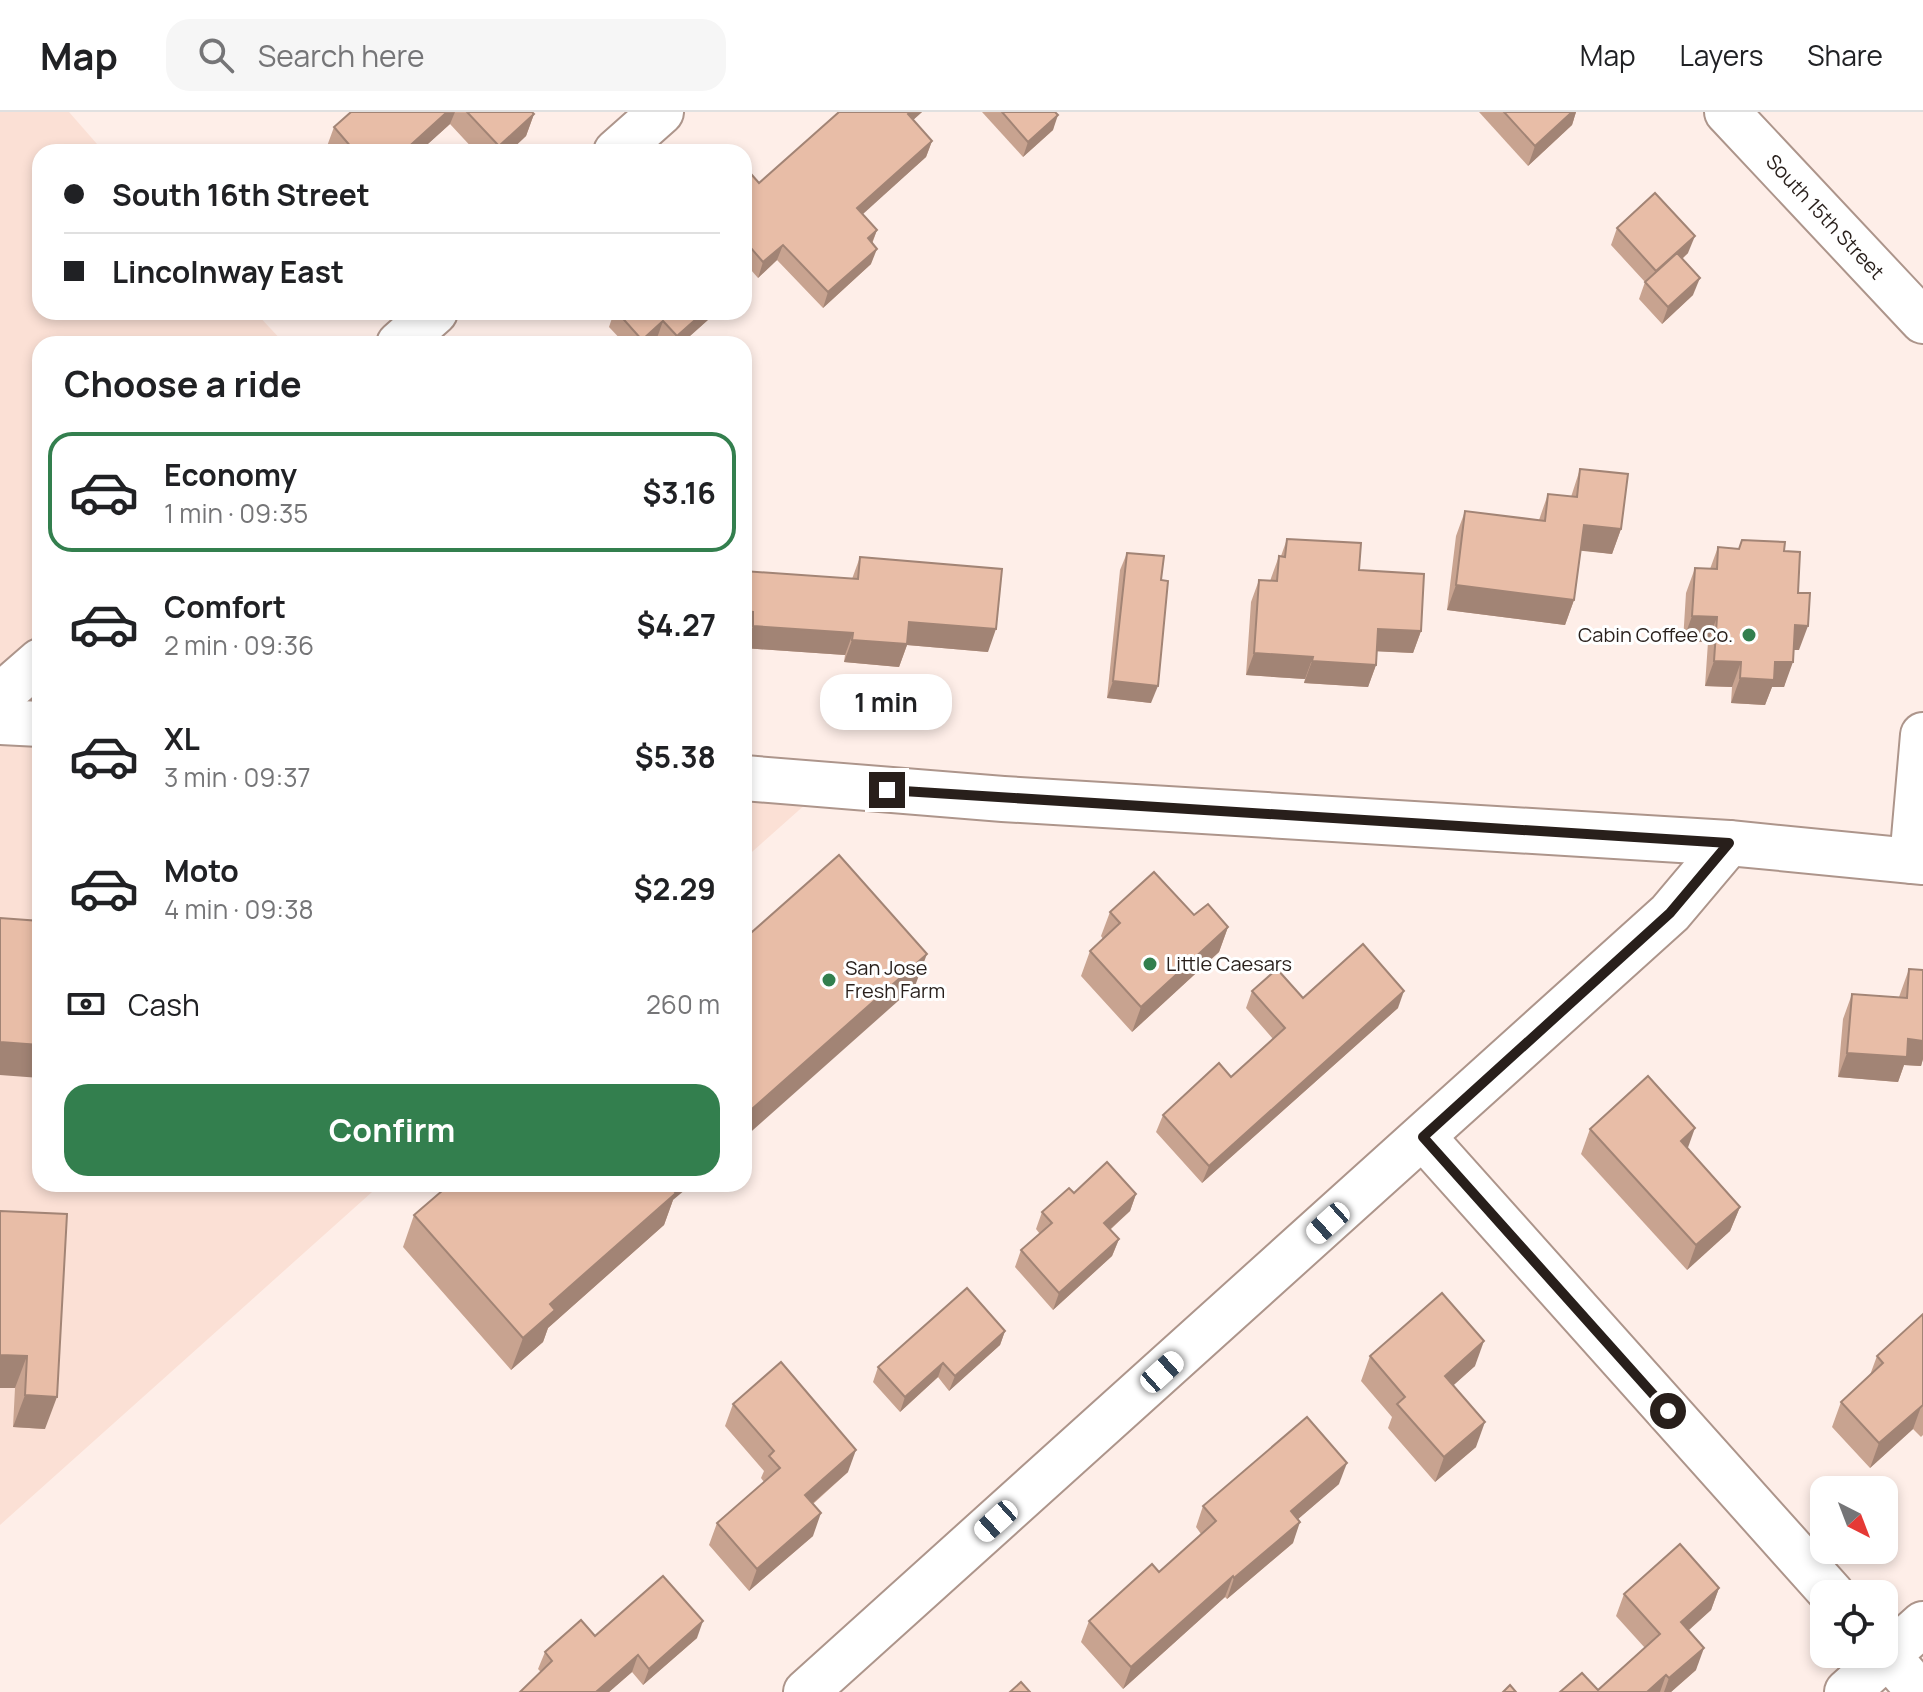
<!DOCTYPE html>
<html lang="en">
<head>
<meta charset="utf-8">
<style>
	:root { --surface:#fff; --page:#f6f6f6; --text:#202124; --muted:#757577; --line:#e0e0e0; --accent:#337f4e }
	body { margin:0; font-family:Manrope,sans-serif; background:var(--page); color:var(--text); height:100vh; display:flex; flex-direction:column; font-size:30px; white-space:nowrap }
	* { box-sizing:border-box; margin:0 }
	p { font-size:26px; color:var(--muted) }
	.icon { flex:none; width:44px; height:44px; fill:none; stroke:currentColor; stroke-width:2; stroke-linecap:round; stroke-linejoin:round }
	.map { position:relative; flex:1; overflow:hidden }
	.sheet { position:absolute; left:32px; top:224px; width:720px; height:856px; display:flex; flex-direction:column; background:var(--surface); border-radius:24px; box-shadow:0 4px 12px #0003 }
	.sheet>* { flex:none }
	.guide { position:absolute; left:32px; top:32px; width:720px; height:176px; border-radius:24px; box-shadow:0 4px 12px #0003; display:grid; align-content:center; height:176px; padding:0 32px; background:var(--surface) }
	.needle { width:52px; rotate:138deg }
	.controls { position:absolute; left:1810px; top:1364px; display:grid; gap:16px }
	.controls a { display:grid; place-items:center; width:88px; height:88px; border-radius:16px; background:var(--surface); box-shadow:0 4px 12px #0003; font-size:40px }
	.end { position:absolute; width:36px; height:36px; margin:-18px; border:10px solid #281f1b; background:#fff; box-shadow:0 0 0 4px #fff }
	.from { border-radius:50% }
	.bubble { position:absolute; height:56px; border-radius:24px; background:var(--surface); box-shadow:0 4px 12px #0003; font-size:26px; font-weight:700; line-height:56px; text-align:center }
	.car { position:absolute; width:24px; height:48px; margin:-24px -12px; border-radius:10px; box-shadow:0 0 6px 2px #0007; background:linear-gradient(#fff 24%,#345 0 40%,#fff 0 76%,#345 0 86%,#fff 0) }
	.guide b { display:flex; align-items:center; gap:28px; height:76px; font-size:30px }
	.guide b+b { border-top:2px solid var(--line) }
	.guide i { width:20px; height:20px; background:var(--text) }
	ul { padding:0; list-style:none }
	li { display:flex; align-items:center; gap:24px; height:120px; margin:0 16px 12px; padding:0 16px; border:4px solid transparent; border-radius:24px }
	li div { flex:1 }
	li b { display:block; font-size:30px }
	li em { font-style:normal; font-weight:700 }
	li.on { border-color:var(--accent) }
	li>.icon { width:72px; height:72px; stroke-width:1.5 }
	h2 { padding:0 32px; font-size:36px; line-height:96px }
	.pay { display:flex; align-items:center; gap:20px; height:88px; padding:0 32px; font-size:30px }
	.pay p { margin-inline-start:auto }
	.action { display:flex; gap:16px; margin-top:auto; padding:16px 32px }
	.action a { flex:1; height:92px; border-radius:24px; background:var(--accent); color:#fff; font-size:32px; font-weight:700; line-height:92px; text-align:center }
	header { display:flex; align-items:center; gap:48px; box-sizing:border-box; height:112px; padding:0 40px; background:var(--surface); border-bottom:2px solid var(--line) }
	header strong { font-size:38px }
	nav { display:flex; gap:44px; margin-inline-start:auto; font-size:28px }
	.search { width:560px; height:72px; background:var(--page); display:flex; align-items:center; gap:20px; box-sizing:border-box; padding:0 28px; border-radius:24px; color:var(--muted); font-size:30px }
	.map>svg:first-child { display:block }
	.built { fill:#fbe0d5 }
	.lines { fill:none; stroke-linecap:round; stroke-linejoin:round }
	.street-casing { stroke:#ad958b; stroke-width:48 }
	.secondary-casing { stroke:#ad958b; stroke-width:48 }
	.highway-casing { stroke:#ad958b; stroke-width:48 }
	.street { stroke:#fff; stroke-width:44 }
	.secondary { stroke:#fff; stroke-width:44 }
	.highway { stroke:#fff; stroke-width:44 }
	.wall { fill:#c8a390 }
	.shaded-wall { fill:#a28475 }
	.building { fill:#e8bda7; stroke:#a28475; stroke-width:2 }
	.route { stroke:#281f1b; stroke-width:10 }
	.poi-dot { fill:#337f4e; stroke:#fff; stroke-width:3 }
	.labels { text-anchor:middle; stroke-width:6; stroke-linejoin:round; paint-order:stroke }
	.street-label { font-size:20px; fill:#281f1b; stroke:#fff }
	.poi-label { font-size:20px; fill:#281f1b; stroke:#fff; text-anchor:start }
</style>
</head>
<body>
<header>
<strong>Map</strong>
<div class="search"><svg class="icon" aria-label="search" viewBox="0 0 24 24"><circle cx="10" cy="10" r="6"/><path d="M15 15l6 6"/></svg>Search here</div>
<nav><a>Map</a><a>Layers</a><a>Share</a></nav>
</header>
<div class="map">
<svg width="1923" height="1580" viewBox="0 0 1923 1580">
	<rect width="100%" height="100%" fill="#feeee8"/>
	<g class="built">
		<path d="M0,0H69L104,40H40V200H255L285,232H40V548L0,583Z"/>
		<path d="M0,611L40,615V1072H381L0,1413Z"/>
		<path d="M744,668L825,675L744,747Z"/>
	</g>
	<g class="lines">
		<g class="street-casing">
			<g id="street">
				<path d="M1727,0L1923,209"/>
				<path d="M1912,749L1923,623"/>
				<path d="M1423,1025L1832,1482"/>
				<path d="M1884,1540L1920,1580"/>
				<path d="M806,1580L1670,801L1729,731"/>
				<path d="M1847,1580L1923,1512"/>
			</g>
		</g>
		<g class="secondary-casing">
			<g id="secondary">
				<path d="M616,40L661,0"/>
				<path d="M399,232L435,200"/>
				<path d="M0,584L40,549"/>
			</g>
		</g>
		<g class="highway-casing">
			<g id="highway">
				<path d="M0,610L40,612"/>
				<path d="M744,666L1003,687L1729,731L1923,750"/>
			</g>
		</g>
		<use href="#street" class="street"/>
		<use href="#secondary" class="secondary"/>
		<use href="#highway" class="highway"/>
	</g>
	<g class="wall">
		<path d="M351,0H532L534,2L526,24L509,40H476L450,12L419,40H328L326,37L334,15Z"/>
		<path d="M839,0H922L913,8L932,29L926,45L862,102L877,118L872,132L871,152L823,196L777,148L758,166L744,150V54L759,71Z"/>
		<path d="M982,0H1055L1053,18L1023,45Z"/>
		<path d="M1479,0H1576L1572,13L1528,54Z"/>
		<path d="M1617,116L1688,141L1682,147L1693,183L1662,212L1639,187L1645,170L1611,133Z"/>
		<path d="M614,200H712L709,207L681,232H662L657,226L650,232H625L609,215Z"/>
		<path d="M1580,357L1621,417L1612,442L1580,438L1574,488L1565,513L1447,498L1456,424L1465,399L1539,408L1548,382L1571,385Z"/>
		<path d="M1287,427L1359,458L1421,519L1413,541L1377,539L1376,553L1368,575L1304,571L1305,567L1246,563L1251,490L1259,468L1270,469L1279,444H1281Z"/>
		<path d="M1718,435L1784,439L1798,481L1799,538H1794L1784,575H1772L1765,593L1731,591L1732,575L1705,574L1708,530L1683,529L1686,481L1695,456L1710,457Z"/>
		<path d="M1127,441L1151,591L1107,586L1120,458Z"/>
		<path d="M860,445L988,540L907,533L899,555L844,550L845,543L744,536V459L852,467Z"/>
		<path d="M1110,800L1194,803L1228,815L1219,840L1132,920L1081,864L1090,839L1103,827L1101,824Z"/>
		<path d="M1909,857L1923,858V947L1921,954L1904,953L1898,970L1838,965L1843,907L1852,882L1899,885Z"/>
		<path d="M1252,879L1303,886L1398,896L1202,1071L1156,1020L1163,1003L1231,965L1273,927L1246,896Z"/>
		<path d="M1590,1017L1688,1037L1740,1095L1730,1119L1687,1158L1581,1042Z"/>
		<path d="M1074,1081L1136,1082L1130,1099L1110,1118L1119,1127L1112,1144L1053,1198L1015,1155L1021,1138L1040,1122L1036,1117L1042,1100Z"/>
		<path d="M673,1088L664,1113L548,1216L543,1230L511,1258L403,1135L414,1103Z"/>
		<path d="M0,1099L45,1317L13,1315L15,1276H0Z"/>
		<path d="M1923,1202V1323L1921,1325L1913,1317L1870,1356L1832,1315L1841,1290L1870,1263L1877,1244Z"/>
		<path d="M1005,1219L1000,1233L949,1279L938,1265L900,1300L873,1270L878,1255Z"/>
		<path d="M1370,1244L1475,1254L1453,1273L1476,1335L1435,1370L1388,1316L1392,1305L1361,1269Z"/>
		<path d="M733,1292L848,1360L813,1392V1424L749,1479L709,1433L717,1411L764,1370L761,1366L764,1359L725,1314Z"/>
		<path d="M1339,1372L1298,1407L1293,1431L1227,1487L1225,1485L1123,1577L1081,1530L1089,1509L1159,1460L1201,1422L1196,1415L1203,1394Z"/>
		<path d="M1719,1476L1711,1498L1688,1519L1696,1558L1671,1580H1560L1598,1578L1645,1536L1616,1504L1624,1482Z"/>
		<path d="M595,1524L697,1526L643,1573L632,1560L609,1580H520L541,1560L538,1557L545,1540Z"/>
	</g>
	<g class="shaded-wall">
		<path d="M447,0H455L450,12L419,40H403Z"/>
		<path d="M910,0H922L902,18L908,2Z"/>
		<path d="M1572,0H1576L1572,13L1528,54L1535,34Z"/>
		<path d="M534,2L526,24L509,40H497L499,34Z"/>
		<path d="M1058,3L1053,18L1023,45L1028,30Z"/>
		<path d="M932,29L926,45L852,112L857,96Z"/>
		<path d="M877,118L871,133L868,126Z"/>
		<path d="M1695,124L1688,141L1650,176L1656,159Z"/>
		<path d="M783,133L777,148L758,166L763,150Z"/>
		<path d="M877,137L871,152L823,196L828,180Z"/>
		<path d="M1700,166L1693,183L1662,212L1668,195Z"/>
		<path d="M704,200H712L709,207L681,232H674L677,224Z"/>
		<path d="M663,209L657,226L650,232H641L642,228Z"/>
		<path d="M1584,413L1621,417L1612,442L1574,438Z"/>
		<path d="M1456,473L1574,488L1565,513L1447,498Z"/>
		<path d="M744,499L753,500L745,522H744Z"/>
		<path d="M1692,504L1717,505L1708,530L1683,529Z"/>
		<path d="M909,510L996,517L988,540L907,533L899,555L844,550L852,528Z"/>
		<path d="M1795,513L1808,514L1799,538H1786Z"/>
		<path d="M753,514L853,521L845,543L744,536Z"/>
		<path d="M1378,517L1421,519L1413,541L1370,539Z"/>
		<path d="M1254,541L1313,545L1305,567L1246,563Z"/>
		<path d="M1312,549L1376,553L1368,575L1304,571Z"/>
		<path d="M1714,549L1741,550L1732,575L1705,574Z"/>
		<path d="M1775,550H1793L1784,575H1772L1765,593L1731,591L1740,566Z"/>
		<path d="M1113,569L1158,574L1151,591L1107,586Z"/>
		<path d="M1228,815L1219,840L1132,920L1141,895Z"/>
		<path d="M927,842L915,874L744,1026V1004Z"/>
		<path d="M1404,879L1398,896L1202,1071L1209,1054Z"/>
		<path d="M1908,927L1923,929V947L1921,954L1904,953L1898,970L1838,965L1847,941Z"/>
		<path d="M0,930L40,933V966L0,963Z"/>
		<path d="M1695,1016L1686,1041L1681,1029Z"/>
		<path d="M667,1072H692L673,1088L664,1113L548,1216L543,1230L511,1258L523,1226L550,1192Z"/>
		<path d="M1136,1082L1130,1099L1098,1128L1104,1111Z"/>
		<path d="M1740,1095L1730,1119L1687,1158L1696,1133Z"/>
		<path d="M1119,1127L1112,1144L1053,1198L1059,1181Z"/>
		<path d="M1005,1219L1000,1233L949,1279L955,1264Z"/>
		<path d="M1484,1229L1475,1254L1436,1289L1445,1264Z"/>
		<path d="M0,1243L27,1244L15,1276H0Z"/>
		<path d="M943,1251L938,1265L900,1300L905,1285Z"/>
		<path d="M25,1283L57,1285L45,1317L13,1315Z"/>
		<path d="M1922,1292L1913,1317L1870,1356L1879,1331Z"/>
		<path d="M1485,1310L1476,1335L1435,1370L1444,1345Z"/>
		<path d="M856,1338L848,1360L797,1405L805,1383Z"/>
		<path d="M1347,1351L1339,1372L1283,1420L1291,1399Z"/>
		<path d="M821,1401L813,1424L749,1479L757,1457Z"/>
		<path d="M1300,1410L1293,1431L1227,1487L1234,1466Z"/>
		<path d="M1233,1464L1225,1485L1123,1577L1131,1555Z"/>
		<path d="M1719,1476L1711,1498L1673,1532L1681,1510Z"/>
		<path d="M703,1509L697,1526L643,1573L649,1557Z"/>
		<path d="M1704,1536L1696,1558L1671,1580H1664L1669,1566Z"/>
		<path d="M638,1543L632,1560L609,1580H596Z"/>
		<path d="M1666,1563L1660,1580H1647Z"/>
	</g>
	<g class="building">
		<path d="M351,0H447L403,40H348L352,36L334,15Z"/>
		<path d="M467,0H532L534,2L499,34Z"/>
		<path d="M839,0H910L908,2L932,29L857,96L877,118L868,126L877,137L828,180L783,133L763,150L744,128V54L759,71Z"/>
		<path d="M1002,0H1055L1058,3L1028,30Z"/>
		<path d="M1504,0H1572L1535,34Z"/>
		<path d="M1655,81L1695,124L1656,159L1617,116Z"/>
		<path d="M1677,141L1700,166L1668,195L1645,170Z"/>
		<path d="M617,200H704L677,224L663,209L642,228Z"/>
		<path d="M1580,357L1628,362L1621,417L1584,413L1574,488L1456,473L1465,399L1545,409L1548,382L1577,385Z"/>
		<path d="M1287,427L1361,431L1359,458L1424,462L1421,519L1378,517L1376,553L1312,549L1313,545L1254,541L1259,468L1277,469L1279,444L1285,445Z"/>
		<path d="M1742,428L1785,430L1784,439L1800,440L1798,481H1810L1808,514L1795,513L1793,550H1775L1774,568L1740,566L1741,550L1714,549L1717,505L1692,504L1695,456L1717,457L1718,435L1739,437Z"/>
		<path d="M1127,441L1164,444L1161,468L1168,469L1158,574L1113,569Z"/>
		<path d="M860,445L1002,457L996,517L909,510L907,532L852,528L853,521L753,514V500L744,499V459L858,467Z"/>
		<path d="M839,743L927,842L744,1004V827Z"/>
		<path d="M1154,760L1194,803L1208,792L1228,815L1141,895L1090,839L1120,811L1110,800Z"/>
		<path d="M0,806L40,809V933L0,930Z"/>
		<path d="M1363,832L1404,879L1209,1054L1163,1003L1219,951L1231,965L1285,916L1252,879L1277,857L1303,886Z"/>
		<path d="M1909,857L1923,858V929L1908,927L1907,945L1847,941L1852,882L1907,886Z"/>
		<path d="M1648,964L1695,1016L1681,1029L1740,1095L1696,1133L1590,1017Z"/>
		<path d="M1107,1050L1136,1082L1104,1111L1119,1127L1059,1181L1021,1138L1052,1111L1042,1100L1069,1076L1074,1081Z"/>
		<path d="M450,1072H667L676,1081L550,1192L555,1198L523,1226L414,1103Z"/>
		<path d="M0,1099L67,1102L57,1285L25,1283L27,1244L0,1243Z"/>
		<path d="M967,1176L1005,1219L955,1264L943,1251L905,1285L878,1255Z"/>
		<path d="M1442,1181L1484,1229L1445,1264L1485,1310L1444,1345L1397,1292L1405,1285L1370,1244Z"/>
		<path d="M1923,1202V1293L1879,1331L1841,1290L1883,1251L1877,1244Z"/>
		<path d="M781,1250L856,1338L805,1383L821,1401L757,1457L717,1411L780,1356L769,1344L774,1339L733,1292Z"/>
		<path d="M1307,1305L1347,1351L1291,1399L1300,1410L1234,1466L1233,1464L1131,1555L1089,1509L1152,1452L1159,1460L1216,1409L1203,1394Z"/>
		<path d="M1680,1432L1719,1476L1681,1510L1704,1536L1669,1566L1666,1563L1647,1580H1560L1582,1561L1598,1578L1660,1522L1624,1482Z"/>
		<path d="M663,1464L703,1509L649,1557L638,1543L596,1580H520L552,1549L545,1540L581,1508L595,1524Z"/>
		<path d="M1021,1570L1030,1580H1010Z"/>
		<path d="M1510,1573L1516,1580H1503Z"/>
	</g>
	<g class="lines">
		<path class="route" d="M887,678L1729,731L1670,801L1423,1025L1668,1299"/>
	</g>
	<g class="poi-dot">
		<circle cx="1749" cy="523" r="8"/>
		<circle cx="1150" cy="852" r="8"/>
		<circle cx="829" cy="868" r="8"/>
	</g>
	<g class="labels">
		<g class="street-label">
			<text transform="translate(1825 105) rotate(47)" y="7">South 15th Street</text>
		</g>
		<g class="poi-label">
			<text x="1733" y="530" text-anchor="end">Cabin Coffee Co.</text>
			<text x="1166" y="859">Little Caesars</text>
			<text x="845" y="863">San Jose<tspan x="845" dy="23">Fresh Farm</tspan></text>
		</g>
	</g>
</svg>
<div class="controls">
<a><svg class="needle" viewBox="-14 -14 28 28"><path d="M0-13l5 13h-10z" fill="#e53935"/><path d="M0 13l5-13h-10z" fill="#757577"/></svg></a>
<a><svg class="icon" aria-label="locate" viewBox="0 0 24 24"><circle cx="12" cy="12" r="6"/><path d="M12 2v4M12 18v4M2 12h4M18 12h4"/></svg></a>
</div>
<i class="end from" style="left:1668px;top:1299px"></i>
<i class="end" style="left:887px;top:678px"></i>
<div class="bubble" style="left:820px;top:562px;width:132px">1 min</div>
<i class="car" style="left:1328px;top:1111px;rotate:228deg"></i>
<i class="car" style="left:1162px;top:1260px;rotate:48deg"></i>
<i class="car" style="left:996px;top:1409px;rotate:228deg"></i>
<div class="guide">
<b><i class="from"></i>South 16th Street</b>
<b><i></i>Lincolnway East</b>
</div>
<section class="sheet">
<h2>Choose a ride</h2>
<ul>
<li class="on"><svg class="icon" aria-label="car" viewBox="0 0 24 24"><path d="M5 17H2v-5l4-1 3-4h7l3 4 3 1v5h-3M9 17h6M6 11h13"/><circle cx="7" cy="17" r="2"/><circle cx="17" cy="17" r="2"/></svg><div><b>Economy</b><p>1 min · 09:35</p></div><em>$3.16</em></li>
<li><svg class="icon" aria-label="car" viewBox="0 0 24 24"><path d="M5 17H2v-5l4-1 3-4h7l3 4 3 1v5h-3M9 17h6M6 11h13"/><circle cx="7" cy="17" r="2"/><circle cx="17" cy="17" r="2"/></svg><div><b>Comfort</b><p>2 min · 09:36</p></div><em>$4.27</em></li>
<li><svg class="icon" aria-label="car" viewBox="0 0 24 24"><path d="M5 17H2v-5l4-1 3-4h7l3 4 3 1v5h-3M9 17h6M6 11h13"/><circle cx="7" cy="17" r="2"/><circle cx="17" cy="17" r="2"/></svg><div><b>XL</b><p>3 min · 09:37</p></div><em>$5.38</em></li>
<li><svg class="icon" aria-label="car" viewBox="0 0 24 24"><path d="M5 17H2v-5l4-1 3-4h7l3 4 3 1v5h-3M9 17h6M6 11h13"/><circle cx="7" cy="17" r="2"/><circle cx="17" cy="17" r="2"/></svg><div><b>Moto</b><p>4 min · 09:38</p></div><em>$2.29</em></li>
</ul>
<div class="pay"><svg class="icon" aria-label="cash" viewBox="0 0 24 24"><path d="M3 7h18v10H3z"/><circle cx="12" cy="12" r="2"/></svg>Cash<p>260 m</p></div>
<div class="action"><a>Confirm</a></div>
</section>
</div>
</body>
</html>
